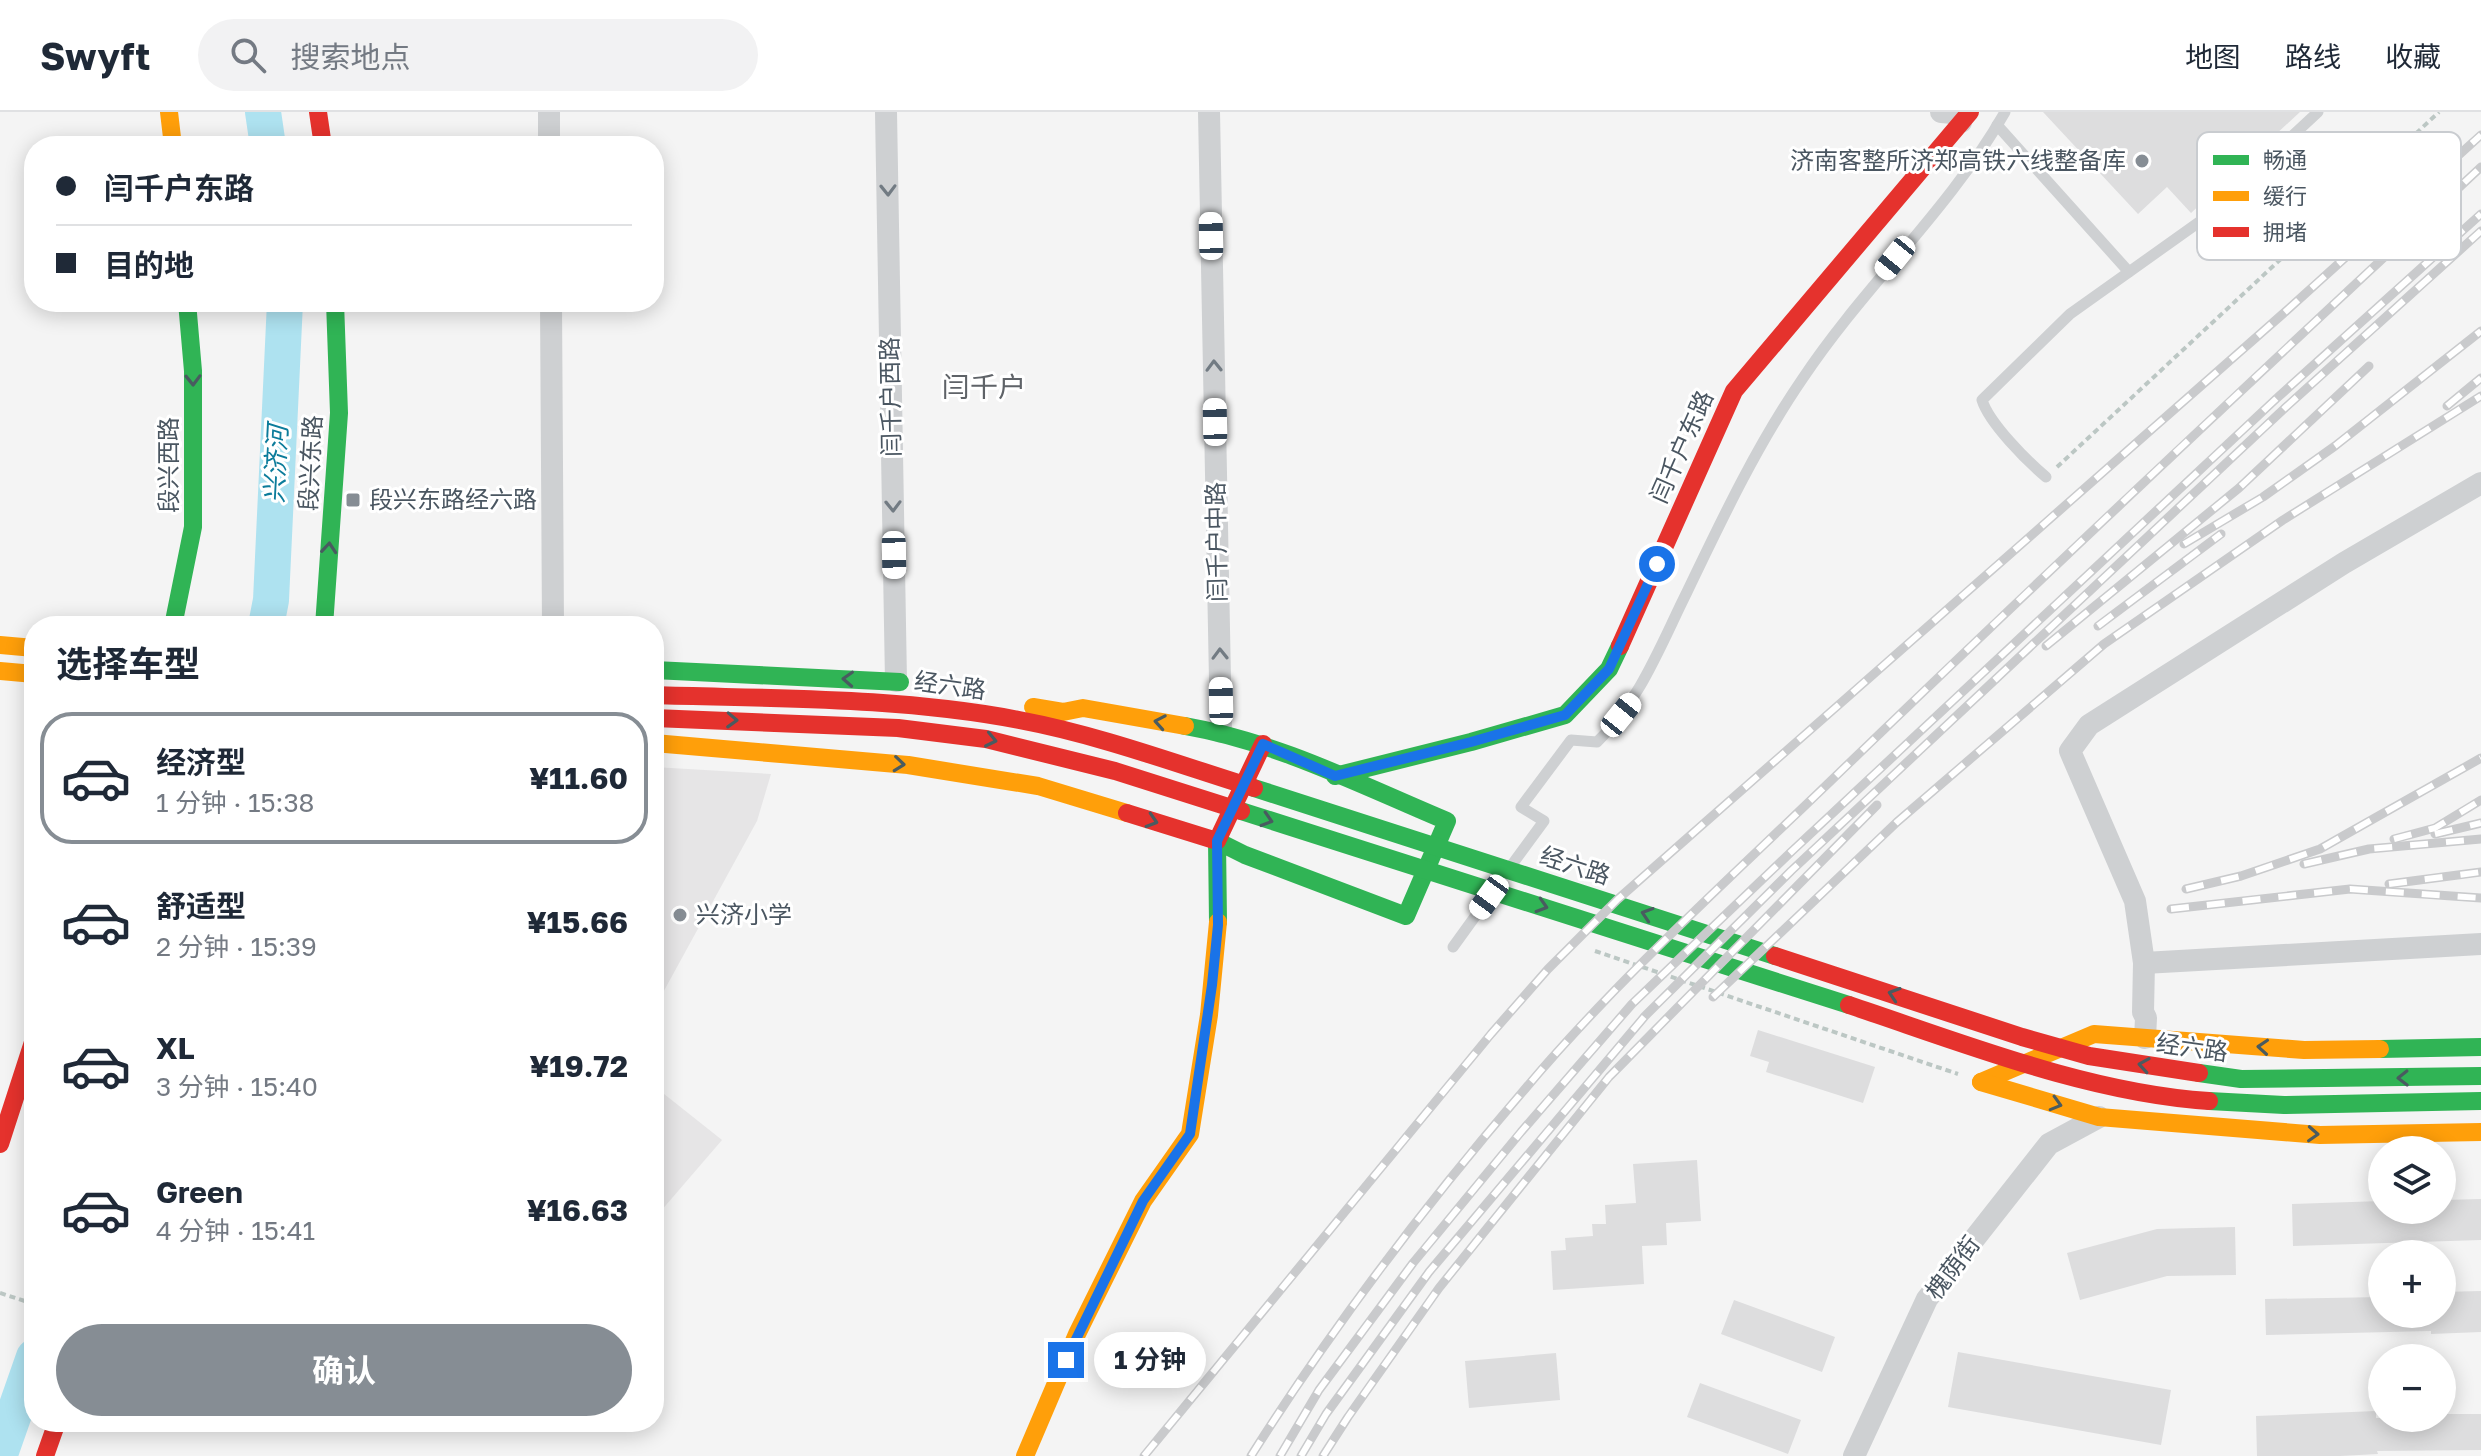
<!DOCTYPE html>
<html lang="zh">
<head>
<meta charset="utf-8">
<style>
	:root { --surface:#fff; --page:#f2f2f3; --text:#1f2937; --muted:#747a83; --line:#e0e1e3; --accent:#868d94 }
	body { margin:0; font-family:"Golos Text","Noto Sans SC",sans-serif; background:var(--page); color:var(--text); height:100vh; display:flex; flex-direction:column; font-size:30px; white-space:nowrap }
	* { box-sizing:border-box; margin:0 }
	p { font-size:26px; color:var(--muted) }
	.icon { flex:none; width:44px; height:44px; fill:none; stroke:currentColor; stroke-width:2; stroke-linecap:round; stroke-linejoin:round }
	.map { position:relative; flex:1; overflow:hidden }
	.side { position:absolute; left:24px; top:504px; width:640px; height:816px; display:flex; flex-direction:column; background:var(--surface); border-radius:32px; box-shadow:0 4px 20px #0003 }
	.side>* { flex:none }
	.banner { position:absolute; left:24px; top:24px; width:640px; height:176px; border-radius:32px; box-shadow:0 4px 20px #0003; display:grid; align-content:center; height:176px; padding:0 32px; background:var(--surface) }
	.buttons { position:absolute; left:2368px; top:1024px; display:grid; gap:16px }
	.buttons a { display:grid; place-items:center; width:88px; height:88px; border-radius:50%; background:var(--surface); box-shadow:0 4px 20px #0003; font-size:40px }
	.end { position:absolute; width:36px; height:36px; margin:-18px; border:10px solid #1a73e8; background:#fff; box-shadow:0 0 0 4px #fff }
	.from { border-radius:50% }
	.bubble { position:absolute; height:56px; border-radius:28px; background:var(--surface); box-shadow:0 4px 20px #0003; font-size:26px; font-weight:700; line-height:56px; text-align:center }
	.car { position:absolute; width:24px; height:48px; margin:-24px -12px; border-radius:10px; box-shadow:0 0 6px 2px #0007; background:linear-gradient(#fff 24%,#345 0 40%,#fff 0 76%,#345 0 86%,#fff 0) }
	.banner b { display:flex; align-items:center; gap:28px; height:76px; font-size:30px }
	.banner b+b { border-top:2px solid var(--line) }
	.banner i { width:20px; height:20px; background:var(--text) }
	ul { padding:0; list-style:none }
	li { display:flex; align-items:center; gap:24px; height:132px; margin:0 16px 12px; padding:0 16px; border:4px solid transparent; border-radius:32px }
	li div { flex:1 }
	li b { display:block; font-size:30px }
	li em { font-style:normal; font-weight:700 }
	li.active { border-color:var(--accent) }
	li>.icon { width:72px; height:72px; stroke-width:1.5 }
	h2 { padding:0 32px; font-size:36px; line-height:96px }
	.cta { display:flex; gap:16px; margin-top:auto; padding:16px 32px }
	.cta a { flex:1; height:92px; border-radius:48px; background:var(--accent); color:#fff; font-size:32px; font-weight:700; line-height:92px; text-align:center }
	header { display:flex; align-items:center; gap:48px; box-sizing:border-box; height:112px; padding:0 40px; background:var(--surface); border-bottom:2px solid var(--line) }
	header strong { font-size:38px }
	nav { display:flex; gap:44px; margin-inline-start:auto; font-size:28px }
	.search { width:560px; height:72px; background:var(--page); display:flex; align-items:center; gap:20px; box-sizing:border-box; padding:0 28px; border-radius:44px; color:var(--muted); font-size:30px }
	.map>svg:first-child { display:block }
	.education { fill:#e6e5e6 }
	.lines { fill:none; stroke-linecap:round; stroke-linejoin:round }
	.river { stroke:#aee2f0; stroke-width:36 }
	.building { fill:#ddddde }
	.path { stroke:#bcc7c4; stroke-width:4; stroke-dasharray:6 4; stroke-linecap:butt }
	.lane { stroke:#ced0d2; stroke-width:11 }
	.street { stroke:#ced0d2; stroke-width:22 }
	.fast { stroke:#30b455; stroke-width:18 }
	.slow { stroke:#ff9f0a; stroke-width:18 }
	.jam { stroke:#e5322d; stroke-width:18 }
	.rail-casing { stroke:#c9cacc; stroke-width:9 }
	.rail { stroke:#fff; stroke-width:6; stroke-dasharray:18; stroke-linecap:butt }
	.oneway { stroke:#727b83 }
	.oneway2 { stroke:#495b60 }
	.route { stroke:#1a73e8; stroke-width:10 }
	.poi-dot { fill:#868d94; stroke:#fff; stroke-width:3 }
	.labels { text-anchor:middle; stroke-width:6; stroke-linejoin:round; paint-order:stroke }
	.poi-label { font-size:24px; fill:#4a5661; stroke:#fff; text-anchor:start }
	.street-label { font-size:24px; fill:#4a5661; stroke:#fff }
	.water-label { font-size:26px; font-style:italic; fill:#0c7c9b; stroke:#fff }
	.quarter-label { font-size:28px; fill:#5f6368; stroke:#fff }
	.key { fill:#fff; stroke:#c9ccd0; stroke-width:2 }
	.key-label { font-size:22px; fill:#4a5661 }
</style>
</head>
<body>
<header>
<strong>Swyft</strong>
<div class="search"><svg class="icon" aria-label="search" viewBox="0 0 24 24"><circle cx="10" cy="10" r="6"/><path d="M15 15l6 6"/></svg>搜索地点</div>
<nav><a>地图</a><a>路线</a><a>收藏</a></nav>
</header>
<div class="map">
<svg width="2481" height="1344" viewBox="0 0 2481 1344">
	<rect width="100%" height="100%" fill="#f4f4f4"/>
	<g class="education">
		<path d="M654,655L771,662L757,709L654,897Z"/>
		<path d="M654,974L722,1028L654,1107Z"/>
	</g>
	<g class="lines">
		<g class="river">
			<path d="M263,0L268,34"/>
			<path d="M266,514L271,488L285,190"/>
			<path d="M0,1342L34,1245"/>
		</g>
	</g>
	<g class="building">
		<path d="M2043,0H2300L2191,101L2167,75L2138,102Z"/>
		<path d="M1758,918L1875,955L1863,991L1766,960L1769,950L1750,944Z"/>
		<path d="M1697,1048L1701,1109L1666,1111L1667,1133L1642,1134L1644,1172L1553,1178L1551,1139L1566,1138L1565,1126L1593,1124L1592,1112H1606L1605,1093L1636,1091L1633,1052Z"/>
		<path d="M2481,1087V1128L2293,1134L2292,1092L2382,1089V1098H2442V1088Z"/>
		<path d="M2235,1115L2236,1163L2167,1164L2080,1188L2067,1141L2157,1117Z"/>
		<path d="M2481,1179V1220L2431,1222V1219L2266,1223L2265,1187L2382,1185V1202H2442V1180Z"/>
		<path d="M1734,1188L1835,1225L1822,1260L1721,1222Z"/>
		<path d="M1958,1240L2171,1278L2161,1333L1948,1295Z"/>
		<path d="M1556,1241L1560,1288L1469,1296L1465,1249Z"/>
		<path d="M1700,1271L1801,1308L1788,1342L1687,1305Z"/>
		<path d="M2376,1299V1306H2442V1302H2481V1338L2377,1339L2378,1342L2340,1344H2257L2256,1304Z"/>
	</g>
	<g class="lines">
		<g class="path">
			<path d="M2057,355L2439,0"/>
			<path d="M1595,839L1958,962"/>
			<path d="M0,1181L34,1192"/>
		</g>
		<g class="lane">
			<path d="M1997,13L2129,160"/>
			<path d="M2046,365C2027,349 1989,311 1982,288L2070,202L2202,108L2318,0"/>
			<path d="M1511,754L1544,709L1521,695L1571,628L1597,630C1640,589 1661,532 1687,480C1722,407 1757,333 1803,266C1865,173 1950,97 2005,0"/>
			<path d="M1453,835L1492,781"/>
		</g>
		<g class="street">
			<path d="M549,0V34"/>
			<path d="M886,0L896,569"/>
			<path d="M1209,0L1221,620"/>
			<path d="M1941,0L1953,1L1961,10"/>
			<path d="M551,190L553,514"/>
			<path d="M2144,851L2481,832"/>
			<path d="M2145,926L2146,906L2143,900L2144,851L2135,789L2070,639L2089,613L2344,451L2481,371"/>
			<path d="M1854,1344L1927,1187L2049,1032L2099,1005"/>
		</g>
		<g class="fast">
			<path d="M173,514L193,415V259L187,190"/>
			<path d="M324,514L339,301L335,190"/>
			<path d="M654,558L900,570"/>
			<path d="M1185,614C1277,630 1361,673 1447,709L1406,804L1245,743L1217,729L1218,810"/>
			<path d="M1335,664L1471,630L1565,603L1609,557L1620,534"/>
			<path d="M1254,676L1775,844"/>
			<path d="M1241,699L1849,893"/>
			<path d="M2380,937L2481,935"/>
			<path d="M2199,961L2241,967L2481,964"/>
			<path d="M2209,989L2284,993L2481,989"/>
		</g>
		<g class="slow">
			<path d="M169,0L173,34"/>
			<path d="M0,533L34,536"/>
			<path d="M0,559L34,562"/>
			<path d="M1033,595L1063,600L1083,596L1185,614"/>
			<path d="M654,631L908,653L1038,674L1127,701"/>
			<path d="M1981,970L2094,922L2304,938L2380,937"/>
			<path d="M1981,970L2099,1005L2320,1023L2481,1020"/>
			<path d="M1025,1344L1077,1222L1143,1089L1190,1022L1209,903L1218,810"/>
		</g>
		<g class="jam">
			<path d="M318,0L323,34"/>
			<path d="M1620,534L1734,279L1970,0"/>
			<path d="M654,583C776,587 899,585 1019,608C1099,623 1177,652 1254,676"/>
			<path d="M654,606L898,616L986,627L1115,659L1241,699"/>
			<path d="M1127,701L1217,729L1263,632"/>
			<path d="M1775,844L2022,925L2089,944L2199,961"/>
			<path d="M1849,893C1963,931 2088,981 2209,989"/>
			<path d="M0,1032L34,927"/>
			<path d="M45,1344L57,1310"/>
		</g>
		<g class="rail-casing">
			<g id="rail">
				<path d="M2447,294L2481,266"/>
				<path d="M2184,432L2263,385L2335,334L2481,219"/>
				<path d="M2098,514L2221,422"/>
				<path d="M2046,534L2239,376L2369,254"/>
				<path d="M2435,722L2481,711"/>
				<path d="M2394,727L2435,716L2481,688"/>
				<path d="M2304,752L2369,737L2481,727"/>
				<path d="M2389,772L2481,760"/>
				<path d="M2186,777L2241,764L2320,737L2481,646"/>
				<path d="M2171,797L2350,777L2481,786"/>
				<path d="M1713,885L1897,710L2104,532L2283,408L2481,284"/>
				<path d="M1144,1344L1491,922L1548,857L1618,787L2285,200L2481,23"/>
				<path d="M1251,1344C1331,1217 1427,1091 1525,977C1621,863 1734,763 1841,659C2052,455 2266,255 2481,55"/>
				<path d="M1280,1344L1319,1278L1413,1151L1521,1020L1632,892L1791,740L2277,286L2481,102"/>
				<path d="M1301,1344L1326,1302L1429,1160L1645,904L1791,759L2286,295L2481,119"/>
				<path d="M1323,1344L1348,1305L1439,1176L1609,965L1877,693"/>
			</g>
		</g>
		<use href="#rail" class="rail"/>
	</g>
	<defs><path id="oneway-chevron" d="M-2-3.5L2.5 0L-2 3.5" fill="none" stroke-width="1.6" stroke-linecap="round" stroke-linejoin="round" transform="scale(2)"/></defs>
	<g class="oneway">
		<use href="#oneway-chevron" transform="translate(888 78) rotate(89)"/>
		<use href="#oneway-chevron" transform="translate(1214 254) rotate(-91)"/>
		<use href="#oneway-chevron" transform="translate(893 394) rotate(89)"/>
		<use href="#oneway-chevron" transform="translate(1220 542) rotate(-91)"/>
	</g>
	<g class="oneway2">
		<use href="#oneway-chevron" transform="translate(193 268) rotate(89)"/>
		<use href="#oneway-chevron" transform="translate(329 436) rotate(-85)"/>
		<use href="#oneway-chevron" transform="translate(848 567) rotate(-177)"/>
		<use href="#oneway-chevron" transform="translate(732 608) rotate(2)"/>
		<use href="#oneway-chevron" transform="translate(1160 610) rotate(-170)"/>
		<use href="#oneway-chevron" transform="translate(991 628) rotate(12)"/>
		<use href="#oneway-chevron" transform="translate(899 652) rotate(6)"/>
		<use href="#oneway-chevron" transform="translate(1267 708) rotate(17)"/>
		<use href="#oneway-chevron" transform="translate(1152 709) rotate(17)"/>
		<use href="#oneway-chevron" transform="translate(1542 794) rotate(17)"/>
		<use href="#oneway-chevron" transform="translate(1647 802) rotate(-162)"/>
		<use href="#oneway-chevron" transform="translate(1894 882) rotate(-162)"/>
		<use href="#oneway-chevron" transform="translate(2263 935) rotate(-176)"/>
		<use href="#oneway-chevron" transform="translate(2144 953) rotate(-171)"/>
		<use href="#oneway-chevron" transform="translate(2403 966) rotate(179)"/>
		<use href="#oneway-chevron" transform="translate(2056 992) rotate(16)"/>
		<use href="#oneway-chevron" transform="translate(2313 1022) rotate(3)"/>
	</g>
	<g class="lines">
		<path class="route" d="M1066,1248L1143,1089L1190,1022L1212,873L1218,813L1217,729L1263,632L1335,664L1471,630L1565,603L1609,557L1657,452"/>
	</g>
	<g class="poi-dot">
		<circle cx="2142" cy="49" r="8"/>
		<rect x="345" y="380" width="16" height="16" rx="4"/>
		<circle cx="680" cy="803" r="8"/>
	</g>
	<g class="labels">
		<g class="poi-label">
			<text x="2126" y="57" text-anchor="end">济南客整所济郑高铁六线整备库</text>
			<text x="369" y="396">段兴东路经六路</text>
			<text x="696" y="811">兴济小学</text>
		</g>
		<g class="street-label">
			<text transform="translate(891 285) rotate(-91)" y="8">闫千户西路</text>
			<text transform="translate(1682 335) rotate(-66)" y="8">闫千户东路</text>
			<text transform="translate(311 351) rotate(-87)" y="8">段兴东路</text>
			<text transform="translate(169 353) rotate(-90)" y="8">段兴西路</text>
			<text transform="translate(1217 430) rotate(-91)" y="8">闫千户中路</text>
			<text transform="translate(950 574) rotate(8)" y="8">经六路</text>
			<text transform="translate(1575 754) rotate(18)" y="8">经六路</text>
			<text transform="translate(2192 936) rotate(8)" y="8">经六路</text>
			<text transform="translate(1953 1156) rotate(-53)" y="8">槐荫街</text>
		</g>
		<g class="water-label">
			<text transform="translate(276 352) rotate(-87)" y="9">兴济河</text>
		</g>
		<g class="quarter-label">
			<text x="984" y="285">闫千户</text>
		</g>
	</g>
	<rect x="2197" y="20" width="264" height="128" rx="12" class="key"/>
	<rect x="2213" y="43" width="36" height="10" fill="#30b455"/>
	<rect x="2213" y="79" width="36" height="10" fill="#ff9f0a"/>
	<rect x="2213" y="115" width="36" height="10" fill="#e5322d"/>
	<g class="key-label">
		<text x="2263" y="56">畅通</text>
		<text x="2263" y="92">缓行</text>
		<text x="2263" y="128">拥堵</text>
	</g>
</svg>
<div class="buttons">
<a><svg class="icon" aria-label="layers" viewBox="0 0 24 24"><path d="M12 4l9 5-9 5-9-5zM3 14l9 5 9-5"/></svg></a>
<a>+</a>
<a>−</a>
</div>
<i class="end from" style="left:1657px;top:452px"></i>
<i class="end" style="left:1066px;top:1248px"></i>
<div class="bubble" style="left:1094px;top:1220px;width:112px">1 分钟</div>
<i class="car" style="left:1211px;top:124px;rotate:359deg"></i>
<i class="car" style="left:1895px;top:146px;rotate:219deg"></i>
<i class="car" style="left:1215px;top:310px;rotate:359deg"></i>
<i class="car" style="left:894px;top:443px;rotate:179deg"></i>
<i class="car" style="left:1221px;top:589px;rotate:359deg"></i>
<i class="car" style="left:1621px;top:603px;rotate:39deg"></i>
<i class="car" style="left:1489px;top:785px;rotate:216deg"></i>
<div class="banner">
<b><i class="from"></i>闫千户东路</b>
<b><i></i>目的地</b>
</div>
<section class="side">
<h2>选择车型</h2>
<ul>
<li class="active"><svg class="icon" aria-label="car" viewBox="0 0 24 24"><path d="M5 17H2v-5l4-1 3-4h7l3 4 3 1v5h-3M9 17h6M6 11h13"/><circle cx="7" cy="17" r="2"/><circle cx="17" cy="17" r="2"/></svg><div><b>经济型</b><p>1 分钟 · 15:38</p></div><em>¥11.60</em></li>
<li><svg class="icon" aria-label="car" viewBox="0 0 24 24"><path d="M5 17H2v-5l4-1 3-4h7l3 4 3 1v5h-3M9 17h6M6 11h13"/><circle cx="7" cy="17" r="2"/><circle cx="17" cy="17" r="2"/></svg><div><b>舒适型</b><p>2 分钟 · 15:39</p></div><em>¥15.66</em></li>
<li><svg class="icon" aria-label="car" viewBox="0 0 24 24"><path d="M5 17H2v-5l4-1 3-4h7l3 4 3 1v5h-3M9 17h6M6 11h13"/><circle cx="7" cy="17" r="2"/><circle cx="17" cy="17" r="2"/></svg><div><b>XL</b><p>3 分钟 · 15:40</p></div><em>¥19.72</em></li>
<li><svg class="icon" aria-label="car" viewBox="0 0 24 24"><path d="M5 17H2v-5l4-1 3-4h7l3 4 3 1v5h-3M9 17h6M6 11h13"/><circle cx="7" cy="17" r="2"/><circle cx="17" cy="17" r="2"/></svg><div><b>Green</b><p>4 分钟 · 15:41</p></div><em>¥16.63</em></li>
</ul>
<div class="cta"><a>确认</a></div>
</section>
</div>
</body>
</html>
